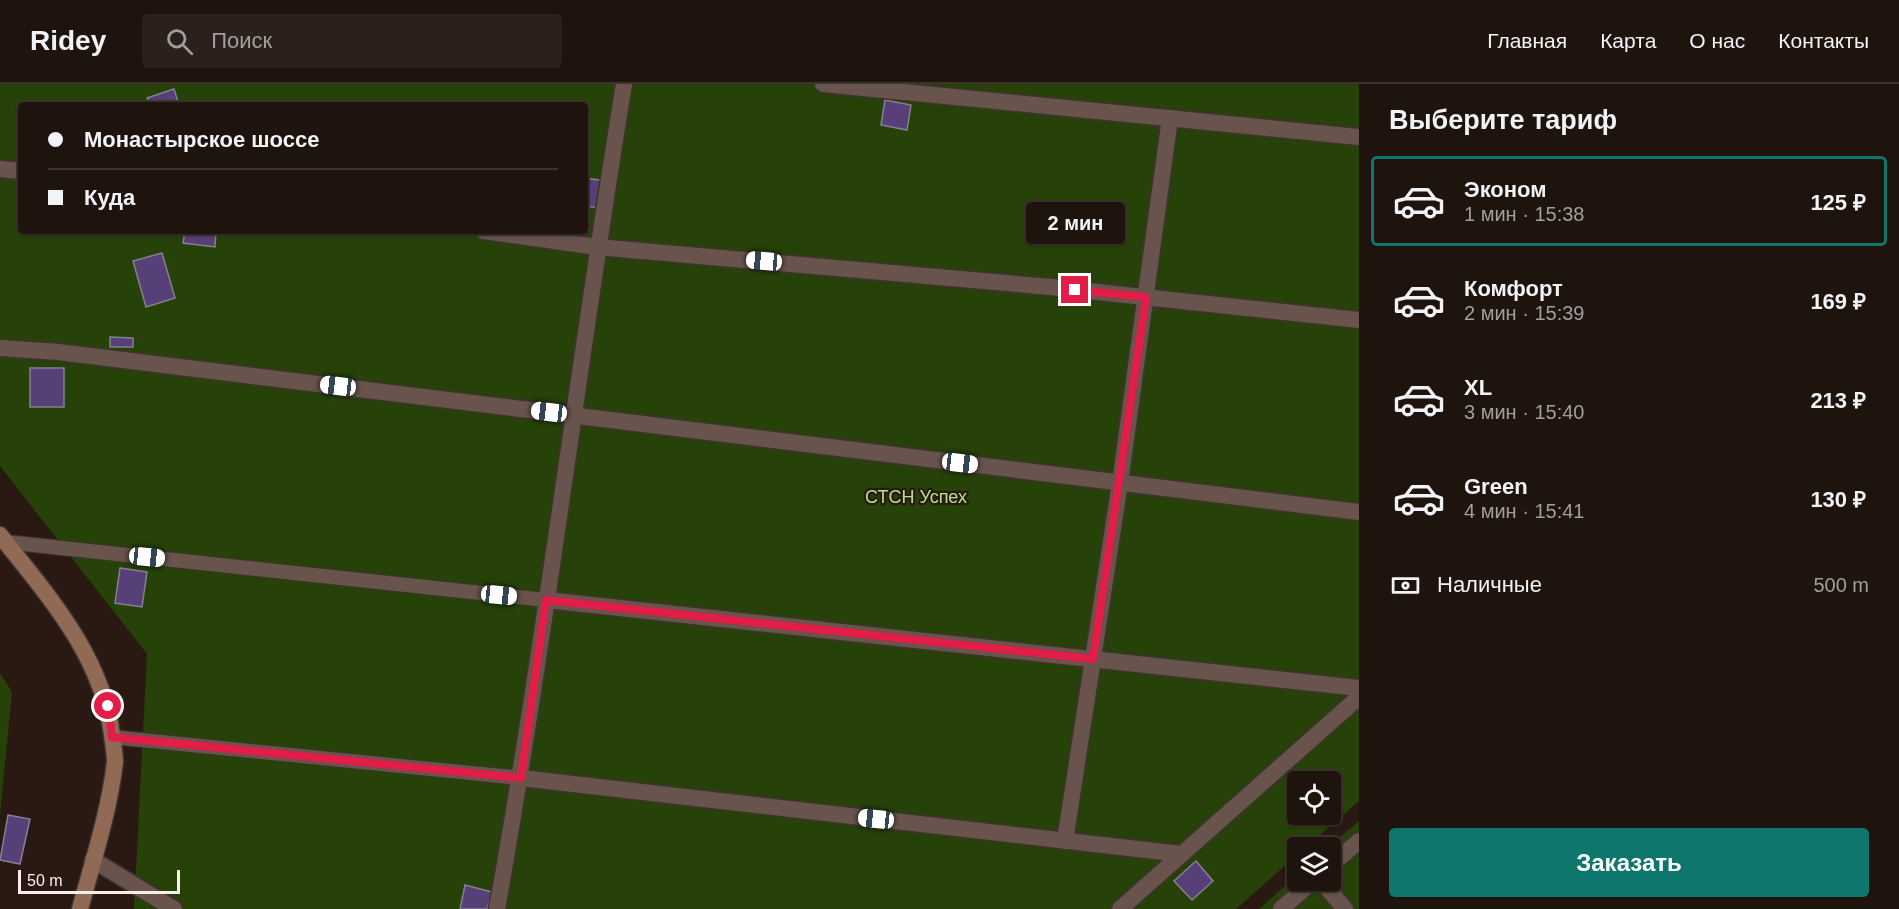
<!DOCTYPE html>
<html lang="ru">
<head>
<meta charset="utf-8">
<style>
	:root { --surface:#1f130e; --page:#2c201c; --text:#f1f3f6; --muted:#a19e9e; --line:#3c322e; --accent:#0f766e }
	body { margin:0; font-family:Helvetica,sans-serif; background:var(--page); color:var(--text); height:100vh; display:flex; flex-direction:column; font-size:22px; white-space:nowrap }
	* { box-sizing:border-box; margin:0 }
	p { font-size:20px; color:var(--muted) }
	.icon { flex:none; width:33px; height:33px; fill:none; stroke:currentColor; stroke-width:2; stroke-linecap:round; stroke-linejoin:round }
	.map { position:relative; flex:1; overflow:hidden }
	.details { display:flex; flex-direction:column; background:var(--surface); width:540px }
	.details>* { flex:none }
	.top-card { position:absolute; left:18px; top:18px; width:570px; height:132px; border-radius:6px; box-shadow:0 2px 4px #0004,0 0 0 2px var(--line); display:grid; align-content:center; height:132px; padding:0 30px; background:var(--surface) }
	.fabs { position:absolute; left:1287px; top:687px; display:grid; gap:12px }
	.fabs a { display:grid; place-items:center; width:54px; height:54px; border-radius:6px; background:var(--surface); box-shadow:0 2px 4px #0004,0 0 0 2px var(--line); font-size:30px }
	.scale { position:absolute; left:18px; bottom:15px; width:162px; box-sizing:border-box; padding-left:6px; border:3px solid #f9ede9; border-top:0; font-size:16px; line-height:21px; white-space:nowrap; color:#f9ede9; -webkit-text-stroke:4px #291912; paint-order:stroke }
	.end { position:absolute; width:27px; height:27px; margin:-14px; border:8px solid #e11d48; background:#fff; box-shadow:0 0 0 3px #fff }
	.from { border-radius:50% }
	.bubble { position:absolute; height:42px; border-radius:6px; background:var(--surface); box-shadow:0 2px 4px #0004,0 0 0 2px var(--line); font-size:20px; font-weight:700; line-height:42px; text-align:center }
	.car { position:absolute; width:18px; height:36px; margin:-18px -9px; border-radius:8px; box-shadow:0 0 4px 2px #0007; background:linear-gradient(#fff 24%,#345 0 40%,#fff 0 76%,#345 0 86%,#fff 0) }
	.top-card b { display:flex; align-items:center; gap:21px; height:57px; font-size:22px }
	.top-card b+b { border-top:2px solid var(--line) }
	.top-card i { width:15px; height:15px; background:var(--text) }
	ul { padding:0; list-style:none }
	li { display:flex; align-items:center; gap:18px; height:90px; margin:0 12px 9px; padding:0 18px; border:3px solid transparent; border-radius:6px }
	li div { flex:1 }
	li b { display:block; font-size:22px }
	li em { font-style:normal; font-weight:700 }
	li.selected { border-color:var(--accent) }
	li>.icon { width:54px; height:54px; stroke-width:1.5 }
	h2 { padding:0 30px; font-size:27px; line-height:72px }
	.pay { display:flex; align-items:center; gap:15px; height:66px; padding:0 30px; font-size:22px }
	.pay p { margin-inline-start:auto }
	.action { display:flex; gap:12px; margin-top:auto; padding:12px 30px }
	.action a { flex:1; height:69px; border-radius:6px; background:var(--accent); color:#fff; font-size:24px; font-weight:700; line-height:69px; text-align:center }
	header { display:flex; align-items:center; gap:36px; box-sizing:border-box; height:84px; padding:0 30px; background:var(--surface); border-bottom:2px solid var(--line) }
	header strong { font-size:28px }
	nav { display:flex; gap:33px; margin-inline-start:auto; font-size:21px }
	.search { width:420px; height:54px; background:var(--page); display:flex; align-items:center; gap:15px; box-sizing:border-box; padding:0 21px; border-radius:6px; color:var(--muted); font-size:22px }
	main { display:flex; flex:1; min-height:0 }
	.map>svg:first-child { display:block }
	.green { fill:#264208; fill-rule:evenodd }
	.building { fill:#573f78; stroke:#867f92; stroke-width:1.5 }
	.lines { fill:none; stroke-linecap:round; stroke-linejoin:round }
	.service-casing { stroke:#3f3330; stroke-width:16 }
	.minor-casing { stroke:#3f3330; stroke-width:19 }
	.secondary-casing { stroke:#3f3330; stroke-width:19 }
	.service { stroke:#68544c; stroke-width:14 }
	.minor { stroke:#68544c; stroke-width:16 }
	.secondary { stroke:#906a54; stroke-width:16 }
	.route { stroke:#e11d48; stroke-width:8 }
	.labels { text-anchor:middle; stroke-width:4.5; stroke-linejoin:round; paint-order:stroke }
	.park-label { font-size:18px; fill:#b1e28c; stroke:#291912 }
</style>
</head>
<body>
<header>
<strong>Ridey</strong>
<div class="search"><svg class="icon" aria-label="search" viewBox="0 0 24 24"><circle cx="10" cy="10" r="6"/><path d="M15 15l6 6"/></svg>Поиск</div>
<nav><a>Главная</a><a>Карта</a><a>О нас</a><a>Контакты</a></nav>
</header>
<main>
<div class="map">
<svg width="1359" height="825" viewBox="0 0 1359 825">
	<rect width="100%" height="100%" fill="#291912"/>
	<g class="green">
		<path d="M0,0H1359V717L1306,763L1298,764L1297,771L1236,825H134L147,570L0,382ZM21,21H585V147H21ZM1298,698H1330V730H1298Z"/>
		<path d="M0,589L12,608L0,731Z"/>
		<path d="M1359,737V825H1259L1297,791L1298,796H1330L1328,763Z"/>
	</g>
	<g class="building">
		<path d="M174,5L179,21H150L147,14Z"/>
		<path d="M885,16L911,21L907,46L881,41Z"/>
		<path d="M585,94L605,97L601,124L585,122Z"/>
		<path d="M185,147H216L215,163L183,159Z"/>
		<path d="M162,169L175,214L146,223L133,177Z"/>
		<path d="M110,253L133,254V263H110Z"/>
		<rect x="30" y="284" width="34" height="39"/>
		<path d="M120,484L147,488L142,523L115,519Z"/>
		<path d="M8,731L30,735L20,780L0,776Z"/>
		<path d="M1196,777L1213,797L1192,816L1174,797Z"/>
		<path d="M465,801L492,808L487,825H460Z"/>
	</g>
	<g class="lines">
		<g class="service-casing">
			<g id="service">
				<path d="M6,458L546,516"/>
				<path d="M112,653L521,694"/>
			</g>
		</g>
		<g class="minor-casing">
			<g id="minor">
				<path d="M823,0L1359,53"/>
				<path d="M0,85L21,87"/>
				<path d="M483,147L597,163L1051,203L1359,236"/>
				<path d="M0,264L58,268L1359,428"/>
				<path d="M546,516L1359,604"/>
				<path d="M521,694L1181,770"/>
				<path d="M1065,757L1120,399L1170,34"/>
				<path d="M93,776L174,825"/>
				<path d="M1330,782L1359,757"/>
				<path d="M1320,796L1345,825"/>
				<path d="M497,825C546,551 579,275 624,0"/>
				<path d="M1120,825L1359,613"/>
				<path d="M1281,825L1314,796"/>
			</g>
		</g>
		<g class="secondary-casing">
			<path id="secondary" d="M0,451C48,512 102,571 112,651C113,660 115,670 115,678C109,728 93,777 80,825"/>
		</g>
		<use href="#service" class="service"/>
		<use href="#minor" class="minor"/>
		<use href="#secondary" class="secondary"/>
	</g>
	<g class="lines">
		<path class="route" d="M108,622L112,653L521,694L546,516L1093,575L1146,213L1075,206"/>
	</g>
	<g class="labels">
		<g class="park-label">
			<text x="916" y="419">СТСН Успех</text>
		</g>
	</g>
</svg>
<div class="fabs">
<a><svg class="icon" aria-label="locate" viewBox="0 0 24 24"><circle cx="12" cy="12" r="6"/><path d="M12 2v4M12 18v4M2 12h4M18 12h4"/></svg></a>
<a><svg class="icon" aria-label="layers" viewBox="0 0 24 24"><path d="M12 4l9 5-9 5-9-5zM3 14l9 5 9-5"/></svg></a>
</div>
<div class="scale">50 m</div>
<i class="end from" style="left:108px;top:622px"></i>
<i class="end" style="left:1075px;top:206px"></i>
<div class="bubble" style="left:1026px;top:118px;width:99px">2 мин</div>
<i class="car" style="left:764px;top:177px;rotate:275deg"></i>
<i class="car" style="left:338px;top:302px;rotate:277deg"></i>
<i class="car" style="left:549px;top:328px;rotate:277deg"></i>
<i class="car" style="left:960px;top:379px;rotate:97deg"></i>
<i class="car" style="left:147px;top:473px;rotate:96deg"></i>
<i class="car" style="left:499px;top:511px;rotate:96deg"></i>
<i class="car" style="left:876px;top:735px;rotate:276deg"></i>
<div class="top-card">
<b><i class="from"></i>Монастырское шоссе</b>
<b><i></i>Куда</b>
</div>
</div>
<section class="details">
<h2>Выберите тариф</h2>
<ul>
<li class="selected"><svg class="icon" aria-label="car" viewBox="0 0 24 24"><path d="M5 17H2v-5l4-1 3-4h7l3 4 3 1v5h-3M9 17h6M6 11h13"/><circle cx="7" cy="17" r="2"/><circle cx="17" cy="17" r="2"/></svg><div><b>Эконом</b><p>1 мин · 15:38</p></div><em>125 ₽</em></li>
<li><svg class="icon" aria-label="car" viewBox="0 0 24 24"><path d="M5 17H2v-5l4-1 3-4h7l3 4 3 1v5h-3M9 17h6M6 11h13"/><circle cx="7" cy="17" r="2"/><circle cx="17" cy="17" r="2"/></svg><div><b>Комфорт</b><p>2 мин · 15:39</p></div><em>169 ₽</em></li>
<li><svg class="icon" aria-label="car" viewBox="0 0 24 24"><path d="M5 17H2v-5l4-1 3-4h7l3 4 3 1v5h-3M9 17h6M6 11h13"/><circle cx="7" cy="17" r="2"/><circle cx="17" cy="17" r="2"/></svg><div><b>XL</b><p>3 мин · 15:40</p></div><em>213 ₽</em></li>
<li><svg class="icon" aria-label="car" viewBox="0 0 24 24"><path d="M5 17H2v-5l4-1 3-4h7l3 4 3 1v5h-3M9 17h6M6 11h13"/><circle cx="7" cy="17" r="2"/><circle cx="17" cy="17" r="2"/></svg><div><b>Green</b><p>4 мин · 15:41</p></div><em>130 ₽</em></li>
</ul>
<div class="pay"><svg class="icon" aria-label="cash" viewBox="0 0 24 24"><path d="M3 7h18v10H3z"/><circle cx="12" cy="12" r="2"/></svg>Наличные<p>500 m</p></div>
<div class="action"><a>Заказать</a></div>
</section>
</main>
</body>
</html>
